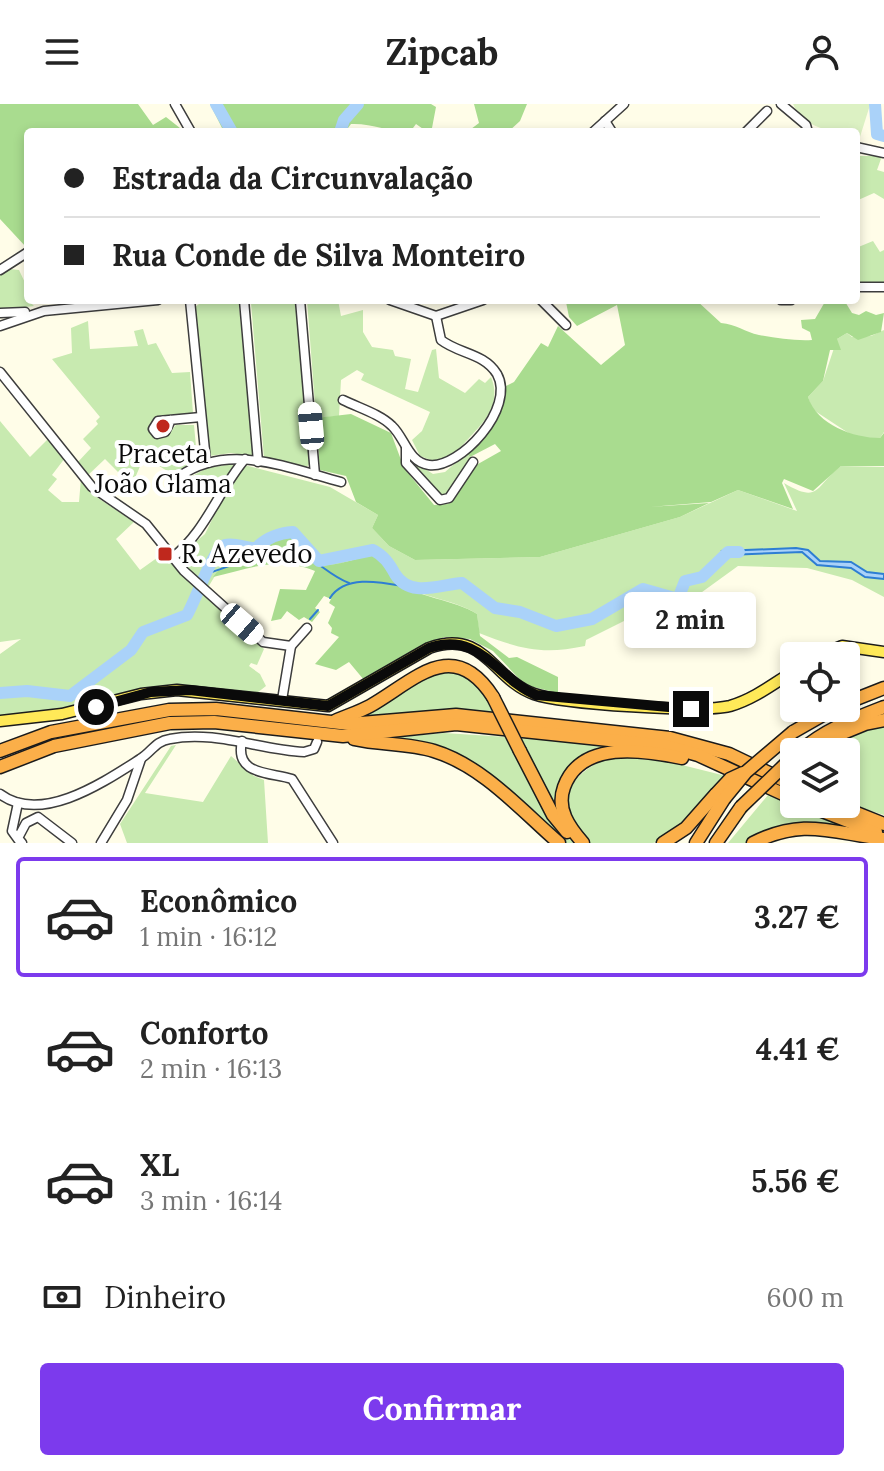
<!DOCTYPE html>
<html lang="pt">
<head>
<meta charset="utf-8">
<style>
	:root { --surface:#fff; --page:#f6f6f6; --text:#222; --muted:#767676; --line:#e0e0e0; --accent:#7c3aed }
	body { margin:0; font-family:Lora,serif; background:var(--page); color:var(--text); height:100vh; display:flex; flex-direction:column; font-size:30px; white-space:nowrap }
	* { box-sizing:border-box; margin:0 }
	p { font-size:26px; color:var(--muted) }
	.icon { flex:none; width:44px; height:44px; fill:none; stroke:currentColor; stroke-width:2; stroke-linecap:round; stroke-linejoin:round }
	.map { position:relative; height:739px; overflow:hidden }
	.sheet { display:flex; flex-direction:column; background:var(--surface); flex:1 }
	.sheet>* { flex:none }
	.top-card { position:absolute; left:24px; top:24px; width:836px; height:176px; border-radius:8px; box-shadow:0 4px 12px #0003; display:grid; align-content:center; height:176px; padding:0 40px; background:var(--surface) }
	.tools { position:absolute; left:780px; top:538px; display:grid; gap:16px }
	.tools a { display:grid; place-items:center; width:80px; height:80px; border-radius:8px; background:var(--surface); box-shadow:0 4px 12px #0003; font-size:40px }
	.end { position:absolute; width:36px; height:36px; margin:-18px; border:10px solid #0a0a0a; background:#fff; box-shadow:0 0 0 4px #fff }
	.from { border-radius:50% }
	.bubble { position:absolute; height:56px; border-radius:8px; background:var(--surface); box-shadow:0 4px 12px #0003; font-size:26px; font-weight:700; line-height:56px; text-align:center }
	.car { position:absolute; width:24px; height:48px; margin:-24px -12px; border-radius:10px; box-shadow:0 0 6px 2px #0007; background:linear-gradient(#fff 24%,#345 0 40%,#fff 0 76%,#345 0 86%,#fff 0) }
	.top-card b { display:flex; align-items:center; gap:28px; height:76px; font-size:30px }
	.top-card b+b { border-top:2px solid var(--line) }
	.top-card i { width:20px; height:20px; background:var(--text) }
	ul { padding:14px 0 0; list-style:none }
	li { display:flex; align-items:center; gap:24px; height:120px; margin:0 16px 12px; padding:0 24px; border:4px solid transparent; border-radius:8px }
	li div { flex:1 }
	li b { display:block; font-size:30px }
	li em { font-style:normal; font-weight:700 }
	li.active { border-color:var(--accent) }
	li>.icon { width:72px; height:72px; stroke-width:1.5 }
	.pay { display:flex; align-items:center; gap:20px; height:88px; padding:0 40px; font-size:30px }
	.pay p { margin-inline-start:auto }
	.button { display:flex; gap:16px; margin-top:auto; padding:16px 40px }
	.button a { flex:1; height:92px; border-radius:8px; background:var(--accent); color:#fff; font-size:32px; font-weight:700; line-height:92px; text-align:center }
	header { display:flex; justify-content:space-between; align-items:center; height:104px; padding:0 40px; background:var(--surface); font-size:36px; font-weight:700 }
	.map>svg:first-child { display:block }
	.green { fill:#c8eab0 }
	.forest { fill:#a9dc8f }
	.pitch { fill:#dcf1c3 }
	.water { fill:#aad2f9; stroke:#2e7ed3; stroke-width:2 }
	.lines { fill:none; stroke-linecap:round; stroke-linejoin:round }
	.stream { stroke:#2e7ed3; stroke-width:2 }
	.river { stroke:#aad2f9; stroke-width:12 }
	.minor-casing { stroke:#3d3d3d; stroke-width:11 }
	.major-casing { stroke:#1b1b1b; stroke-width:13 }
	.highway-casing { stroke:#1b1b1b; stroke-width:15 }
	.minor { stroke:#fff; stroke-width:8 }
	.major { stroke:#ffe958; stroke-width:10 }
	.highway { stroke:#fbaf49; stroke-width:12 }
	.highway-bridge-casing { stroke:#1b1b1b; stroke-width:15; stroke-linecap:butt }
	.highway-bridge { stroke:#fbaf49; stroke-width:12 }
	.route { stroke:#0a0a0a; stroke-width:10 }
	.poi-dot { fill:#bf281d; stroke:#fff; stroke-width:3 }
	.labels { text-anchor:middle; stroke-width:8; stroke-linejoin:round; paint-order:stroke }
	.poi-label { font-size:26px; fill:#0a0a0a; stroke:#fff }
</style>
</head>
<body>
<header><svg class="icon" aria-label="menu" viewBox="0 0 24 24"><path d="M4 6h16M4 12h16M4 18h16"/></svg>Zipcab<svg class="icon" aria-label="person" viewBox="0 0 24 24"><circle cx="12" cy="8" r="4"/><path d="M4 21q1-7 8-7t8 7"/></svg></header>
<div class="map">
<svg width="884" height="739" viewBox="0 0 884 739">
	<rect width="100%" height="100%" fill="#fffde8"/>
	<g class="green">
		<path d="M856,52H882L877,66L884,68V95L874,89L856,97Z"/>
		<path d="M873,137L880,148L884,146V179L856,180V144Z"/>
		<path d="M10,165L19,166L28,185V196L34,202L0,206V171Z"/>
		<path d="M283,196L295,197L311,358L304,366L301,362L264,354L251,199Z"/>
		<path d="M307,196H338L341,212L363,206V228L372,243L393,246L395,252L411,255L405,285L418,288L432,246L436,245L439,274L465,289L479,275L485,279L491,273C506,310 468,329 450,357H433L420,352L412,336L422,327L430,308L361,276L364,270L357,266L341,276L339,312L316,314Z"/>
		<path d="M199,200H239L253,352L231,349L209,352L194,204Z"/>
		<path d="M88,217L90,245L138,242L134,227L143,225L148,241L156,239L172,269L190,268L193,309L157,312L150,319V327L163,334L176,321H194L197,354L174,371L149,356L146,361L141,360L135,374L127,369L124,374L105,355L87,372L77,359L91,344L83,335L98,320L96,317L100,313L52,255L72,249L71,224Z"/>
		<path d="M884,226V328L880,334H856L812,305L808,293L823,277L837,235L847,229L852,233L871,232Z"/>
		<path d="M0,317L30,353L49,334L65,354L52,371L57,375L48,386L62,398H79L81,374L95,392L134,418L116,435L140,466L161,451L169,460L205,430L230,379L244,361L330,383L378,411L372,424L389,442L415,456L540,453L680,413L738,386L797,407L784,379C821,401 815,381 841,362L884,363V493L852,476L807,464L738,462L680,504C658,507 644,492 628,511L630,514L586,536L585,542C542,551 520,545 479,529L477,510C447,490 405,497 386,460L362,452L337,461L317,459C311,451 306,439 296,435C286,430 239,453 224,457L204,490L264,545L257,561L251,559L249,562L260,570L266,582L257,589L183,582L65,605L0,613V550L21,535L0,538Z"/>
		<path d="M467,349L470,353L448,392L442,393L408,354L433,370L445,368Z"/>
		<path d="M234,360L217,390L205,383L198,388L183,377L207,364Z"/>
		<path d="M431,568C470,568 481,576 497,611L351,615Z"/>
		<path d="M884,621V711L846,699V648H822L858,630Z"/>
		<path d="M444,629L507,633L573,739H562L464,658L379,635Z"/>
		<path d="M518,633L624,642L572,664L558,712Z"/>
		<path d="M176,641L145,689L203,698L231,652L254,672L264,676L268,739H127L120,720L171,642Z"/>
		<path d="M614,653L666,657L726,672C710,691 678,734 653,739C634,739 610,739 590,739C544,709 570,664 614,653Z"/>
		<path d="M768,691L862,728L817,720L748,739H728Z"/>
	</g>
	<g class="forest">
		<path d="M0,0H138L153,21L166,13L185,28H28L26,143L0,115Z"/>
		<path d="M210,0H431L436,3L432,24L426,27L416,20L410,28C389,28 371,19 351,20L345,28H224Z"/>
		<path d="M474,0H527L520,17L508,28H467L479,19Z"/>
		<path d="M586,196H696L721,219C736,220 745,228 759,231C776,234 795,237 812,236L810,228L802,224L801,216L815,215L826,196H844L852,209L859,211L866,207L876,211L884,209L881,228L858,236L847,229L837,235L841,246H830L823,277L808,293C817,321 854,334 880,334L884,329V362H841L813,387L784,375L782,379L793,405L738,386L711,398L649,403L709,399L680,413L540,453L415,456L389,442L372,424L378,411L356,398L346,372L320,366L316,314L351,310L391,329L404,364L434,401L448,400L478,360L501,347L495,340L470,353L467,349C492,323 502,321 506,282L514,278L541,239L548,243L558,222L601,261L625,241L617,201L577,222L569,213L566,198Z"/>
		<path d="M293,433L303,439L317,459C339,465 356,451 378,452C385,459 389,472 396,478C416,493 456,496 477,510L480,532L509,554L517,553L558,573V589L525,581L493,547L470,535L444,533L364,576L349,558L336,566L315,560L339,533L331,529L332,524L328,519L335,503L329,499L331,495L324,492L315,504L320,508L312,518L304,513L299,516L287,507L281,515L271,517L280,485L306,486L315,467C279,452 250,464 213,473L231,450C259,449 267,435 293,433Z"/>
	</g>
	<path class="pitch" d="M793,0H869L870,1L859,36L856,28C831,28 804,25 793,0Z"/>
	<path class="water" d="M796,444L808,446L820,457L851,458L867,468L884,470V475L865,473L851,464L817,461L802,448L728,451L723,447Z"/>
	<g class="lines">
		<g class="stream">
			<path d="M209,469C232,462 279,440 301,450C318,457 330,472 349,479"/>
			<path d="M330,494C347,468 388,480 414,484"/>
			<path d="M310,515L318,506"/>
		</g>
		<g class="river">
			<path d="M216,0L232,28"/>
			<path d="M875,0L877,30L884,32"/>
			<path d="M340,28L344,16L358,0"/>
			<path d="M0,589L27,587L70,592L131,546L143,528L187,511C196,496 213,444 225,441C236,438 245,445 256,444C266,434 278,429 293,428L319,457L373,446C384,452 389,459 395,470C410,494 439,481 462,479L495,504L520,508L556,522L592,515L643,485L678,495L685,477L702,473L728,448H739"/>
		</g>
		<g class="minor-casing">
			<g id="minor">
				<path d="M175,0L191,28"/>
				<path d="M781,0L806,21L808,28"/>
				<path d="M605,17L612,28"/>
				<path d="M593,28L624,0"/>
				<path d="M746,28L767,7"/>
				<path d="M856,43L884,49"/>
				<path d="M0,166L28,148"/>
				<path d="M856,183H884"/>
				<path d="M190,196L206,357"/>
				<path d="M244,196L258,358"/>
				<path d="M300,196L315,371"/>
				<path d="M390,196L436,212L483,196"/>
				<path d="M541,196L566,221"/>
				<path d="M781,196H791"/>
				<path d="M0,209L25,208"/>
				<path d="M0,222L44,207L158,196"/>
				<path d="M0,268L92,383L146,420L184,467L263,538L291,542L282,596"/>
				<path d="M343,296C359,304 380,310 392,322C405,334 408,358 429,361C460,365 516,304 497,270C484,249 459,250 441,236L436,212"/>
				<path d="M171,316L165,328L157,330L153,325L158,317L201,313"/>
				<path d="M406,344V359L440,396L449,394L473,358"/>
				<path d="M180,372C229,338 288,364 341,378"/>
				<path d="M173,453C206,427 218,387 245,355"/>
				<path d="M291,542L307,524"/>
				<path d="M242,637C234,672 271,668 292,675L333,739"/>
				<path d="M0,690C41,721 104,678 140,655C152,648 155,637 170,635C215,626 260,646 304,648L314,645L317,638"/>
				<path d="M18,699L12,727L20,738"/>
				<path d="M22,739L18,734L26,719L38,713L72,739"/>
				<path d="M101,739L127,696L141,655"/>
			</g>
		</g>
		<g class="major-casing">
			<g id="major">
				<path d="M818,552L842,542L884,548"/>
				<path d="M0,617L62,610L141,590L177,586L328,602L429,544C485,524 493,576 534,590C563,600 701,609 730,602C754,595 773,580 794,567"/>
			</g>
		</g>
		<g class="highway-casing">
			<g id="highway">
				<path d="M846,599L884,584"/>
				<path d="M335,617C346,612 359,608 370,602C414,577 453,531 493,593"/>
				<path d="M793,628L835,604"/>
				<path d="M354,635C380,641 408,639 434,647C483,662 521,706 559,739"/>
				<path d="M804,645L865,620L884,616"/>
				<path d="M0,647L51,628L169,606L216,605L349,620L456,611L670,634L729,650L794,681"/>
				<path d="M520,647L553,711L567,728"/>
				<path d="M799,648C824,626 853,615 884,603"/>
				<path d="M0,663L54,642L170,619L214,618L343,632L456,620L666,642L698,651L794,695"/>
				<path d="M804,700L876,728"/>
				<path d="M834,700L884,720"/>
				<path d="M583,739C569,723 556,705 564,683C581,636 643,646 682,654"/>
				<path d="M663,739L686,724L716,690"/>
				<path d="M696,739L724,695"/>
				<path d="M716,739L741,703"/>
				<path d="M753,739C804,713 832,729 884,735"/>
			</g>
		</g>
		<use href="#minor" class="minor"/>
		<use href="#major" class="major"/>
		<use href="#highway" class="highway"/>
		<g class="highway-bridge-casing">
			<g id="highway-bridge">
				<path d="M493,593L520,647"/>
				<path d="M716,690L730,675L743,669"/>
				<path d="M724,695L746,668L793,628"/>
				<path d="M741,703L794,652"/>
			</g>
		</g>
		<use href="#highway-bridge" class="highway-bridge"/>
	</g>
	<g class="lines">
		<path class="route" d="M96,603L151,588L190,586L328,602L429,544C480,526 497,575 536,591L691,605"/>
	</g>
	<g class="poi-dot">
		<circle cx="163" cy="322" r="8"/>
		<rect x="157" y="442" width="16" height="16" rx="4"/>
	</g>
	<g class="labels">
		<g class="poi-label">
			<text x="163" y="359">Praceta<tspan x="163" dy="30">João Glama</tspan></text>
			<text x="181" y="459" text-anchor="start">R. Azevedo</text>
		</g>
	</g>
</svg>
<div class="tools">
<a><svg class="icon" aria-label="locate" viewBox="0 0 24 24"><circle cx="12" cy="12" r="6"/><path d="M12 2v4M12 18v4M2 12h4M18 12h4"/></svg></a>
<a><svg class="icon" aria-label="layers" viewBox="0 0 24 24"><path d="M12 4l9 5-9 5-9-5zM3 14l9 5 9-5"/></svg></a>
</div>
<i class="end from" style="left:96px;top:603px"></i>
<i class="end" style="left:691px;top:605px"></i>
<div class="bubble" style="left:624px;top:488px;width:132px">2 min</div>
<i class="car" style="left:311px;top:322px;rotate:355deg"></i>
<i class="car" style="left:242px;top:520px;rotate:131deg"></i>
<div class="top-card">
<b><i class="from"></i>Estrada da Circunvalação</b>
<b><i></i>Rua Conde de Silva Monteiro</b>
</div>
</div>
<section class="sheet">
<ul>
<li class="active"><svg class="icon" aria-label="car" viewBox="0 0 24 24"><path d="M5 17H2v-5l4-1 3-4h7l3 4 3 1v5h-3M9 17h6M6 11h13"/><circle cx="7" cy="17" r="2"/><circle cx="17" cy="17" r="2"/></svg><div><b>Econômico</b><p>1 min · 16:12</p></div><em>3.27 €</em></li>
<li><svg class="icon" aria-label="car" viewBox="0 0 24 24"><path d="M5 17H2v-5l4-1 3-4h7l3 4 3 1v5h-3M9 17h6M6 11h13"/><circle cx="7" cy="17" r="2"/><circle cx="17" cy="17" r="2"/></svg><div><b>Conforto</b><p>2 min · 16:13</p></div><em>4.41 €</em></li>
<li><svg class="icon" aria-label="car" viewBox="0 0 24 24"><path d="M5 17H2v-5l4-1 3-4h7l3 4 3 1v5h-3M9 17h6M6 11h13"/><circle cx="7" cy="17" r="2"/><circle cx="17" cy="17" r="2"/></svg><div><b>XL</b><p>3 min · 16:14</p></div><em>5.56 €</em></li>
</ul>
<div class="pay"><svg class="icon" aria-label="cash" viewBox="0 0 24 24"><path d="M3 7h18v10H3z"/><circle cx="12" cy="12" r="2"/></svg>Dinheiro<p>600 m</p></div>
<div class="button"><a>Confirmar</a></div>
</section>
</body>
</html>
